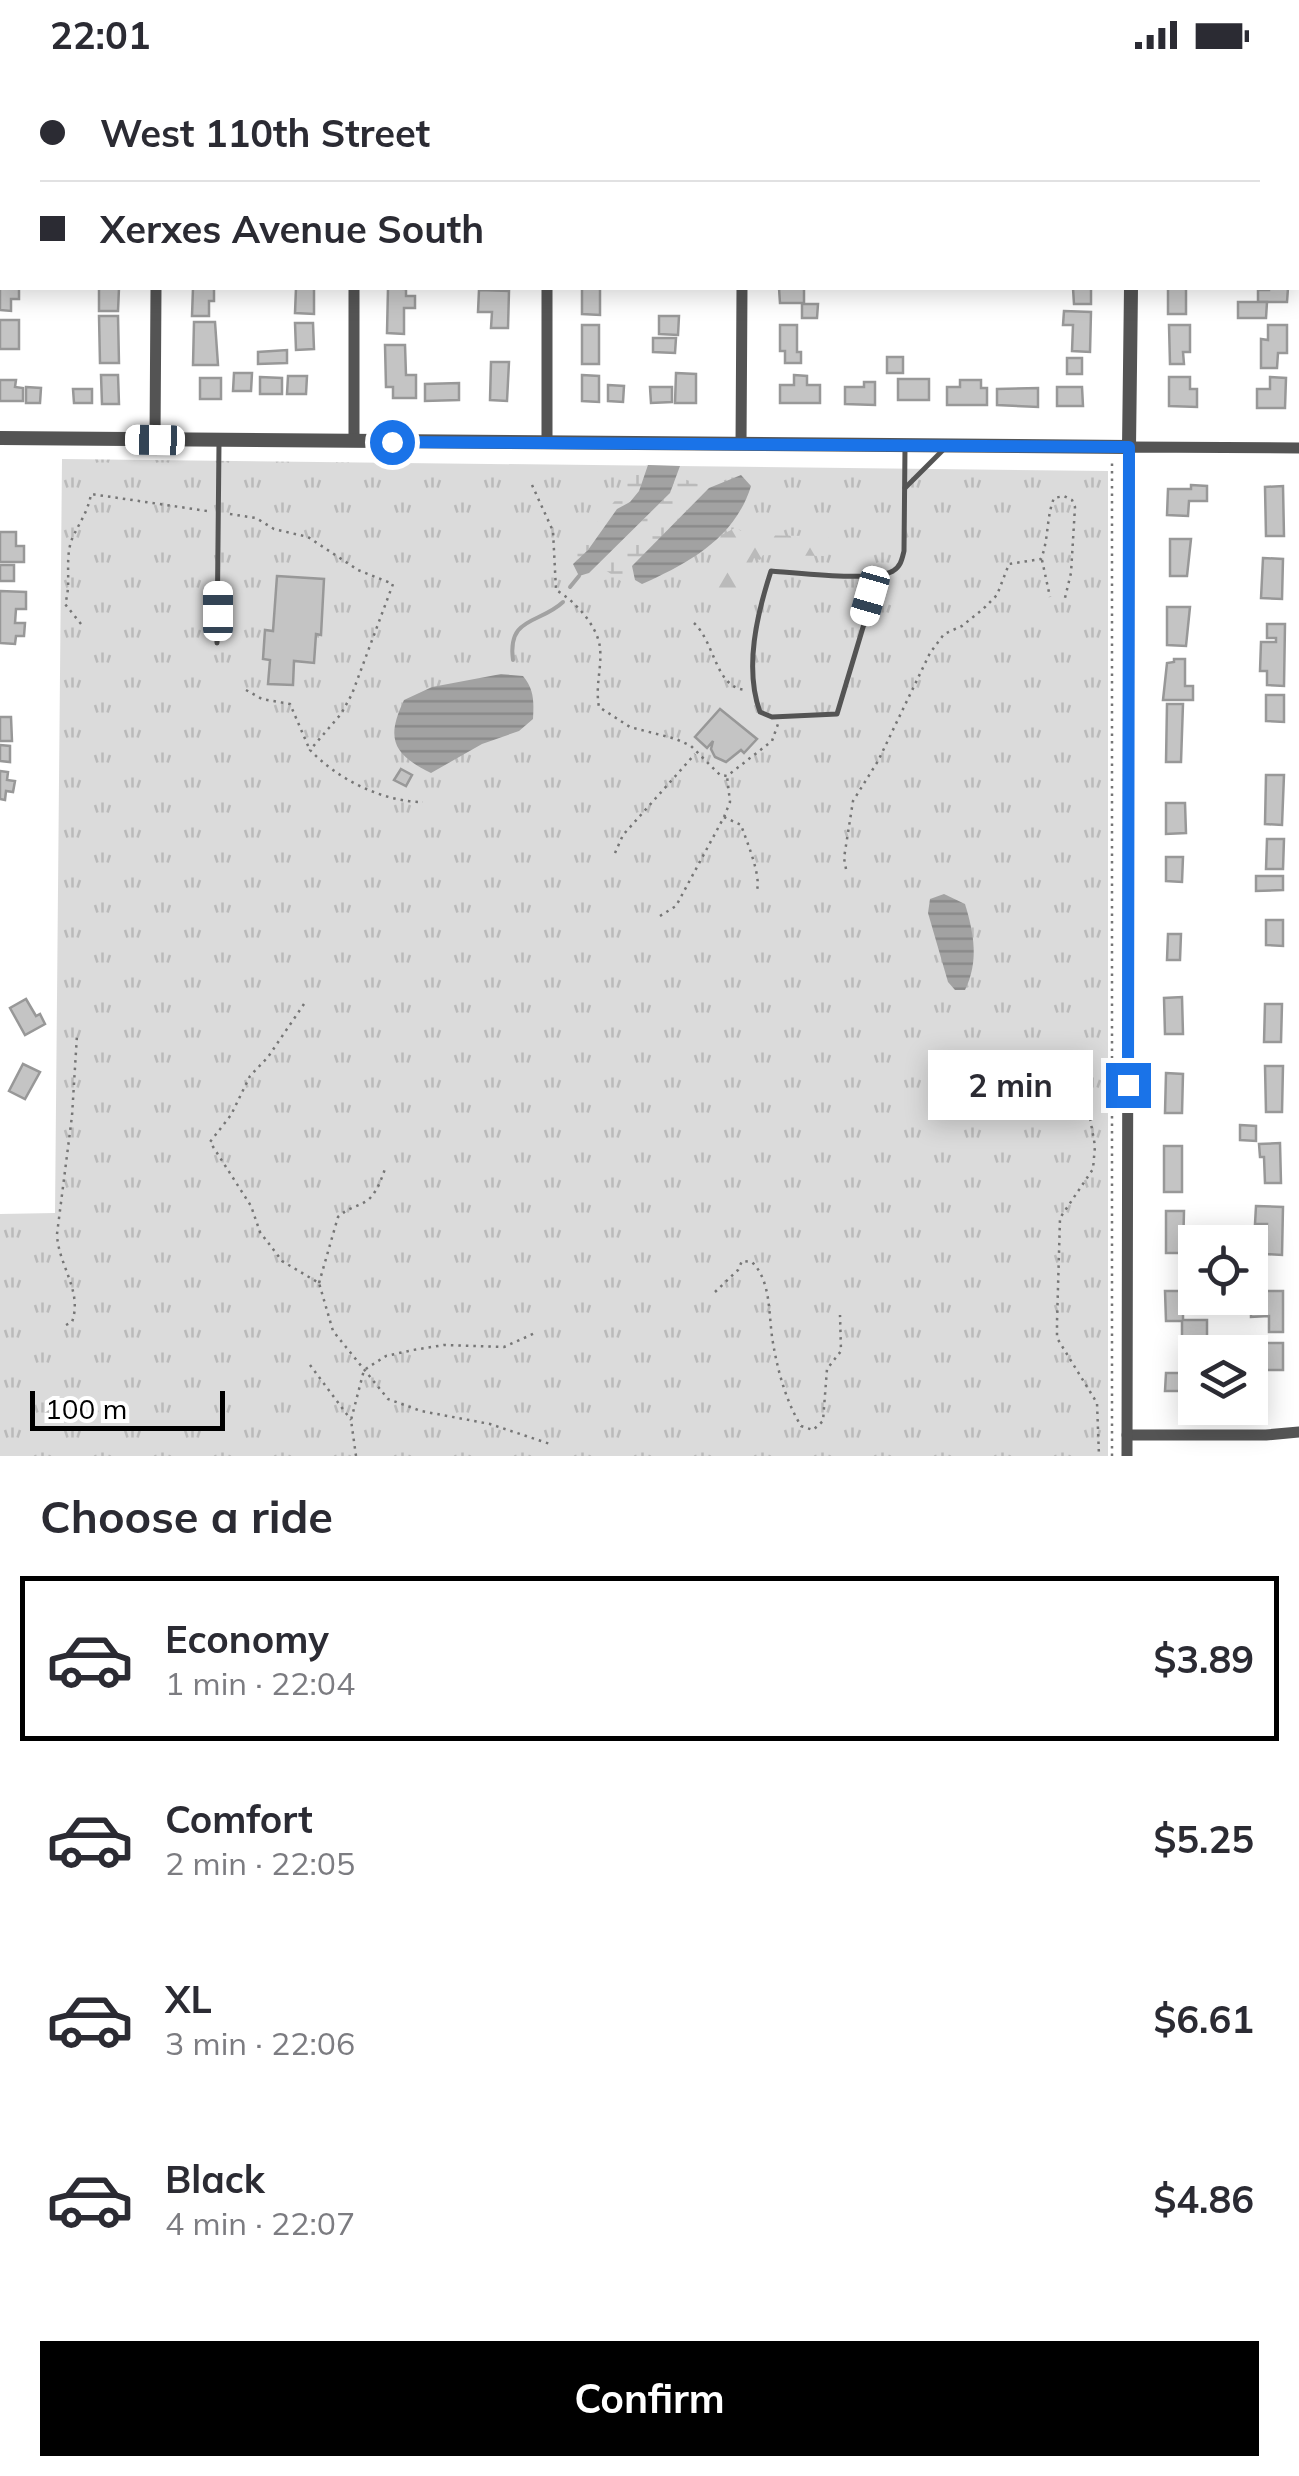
<!DOCTYPE html>
<html lang="en">
<head>
<meta charset="utf-8">
<style>
	:root { --surface:#fff; --page:#f7f7f7; --text:#2b2b33; --muted:#7c7c81; --line:#e1e1e2; --accent:#000 }
	body { margin:0; font-family:Mulish,sans-serif; background:var(--page); color:var(--text); height:100vh; display:flex; flex-direction:column; font-size:38px; white-space:nowrap }
	* { box-sizing:border-box; margin:0 }
	p { font-size:32px; color:var(--muted) }
	.icon { flex:none; width:55px; height:55px; fill:none; stroke:currentColor; stroke-width:2; stroke-linecap:round; stroke-linejoin:round }
	.map { position:relative; height:1386px; overflow:hidden }
	.sheet { display:flex; flex-direction:column; background:var(--surface); flex:1 }
	.sheet>* { flex:none }
	.top-card { position:absolute; left:0px; top:0px; width:1300px; height:220px; box-shadow:0 5px 25px #0003; display:grid; align-content:center; height:220px; padding:0 40px; background:var(--surface) }
	.buttons { position:absolute; left:1178px; top:1155px; display:grid; gap:20px }
	.buttons a { display:grid; place-items:center; width:90px; height:90px; border-radius:0px; background:var(--surface); box-shadow:0 5px 25px #0003; font-size:50px }
	.scale { position:absolute; left:30px; bottom:25px; width:195px; box-sizing:border-box; padding-left:10px; border:5px solid #000; border-top:0; font-size:28px; line-height:35px; white-space:nowrap; color:#000; -webkit-text-stroke:8px #fff; paint-order:stroke }
	.end { position:absolute; width:45px; height:45px; margin:-22px; border:12px solid #1a73e8; background:#fff; box-shadow:0 0 0 5px #fff }
	.from { border-radius:50% }
	.bubble { position:absolute; height:70px; border-radius:0px; background:var(--surface); box-shadow:0 5px 25px #0003; font-size:32px; font-weight:700; line-height:70px; text-align:center }
	.car { position:absolute; width:30px; height:60px; margin:-30px -15px; border-radius:12px; box-shadow:0 0 8px 2px #0007; background:linear-gradient(#fff 24%,#345 0 40%,#fff 0 76%,#345 0 86%,#fff 0) }
	.top-card b { display:flex; align-items:center; gap:35px; height:95px; font-size:38px }
	.top-card b+b { border-top:2px solid var(--line) }
	.top-card i { width:25px; height:25px; background:var(--text) }
	ul { padding:0; list-style:none }
	li { display:flex; align-items:center; gap:30px; height:165px; margin:0 20px 15px; padding:0 20px; border:5px solid transparent; border-radius:0px }
	li div { flex:1 }
	li b { display:block; font-size:38px }
	li em { font-style:normal; font-weight:700 }
	li.current { border-color:var(--accent) }
	li>.icon { width:90px; height:90px; stroke-width:1.5 }
	h2 { padding:0 40px; font-size:45px; line-height:120px }
	.primary-button { display:flex; gap:20px; margin-top:auto; padding:20px 40px }
	.primary-button a { flex:1; height:115px; border-radius:0px; background:var(--accent); color:#fff; font-size:40px; font-weight:700; line-height:115px; text-align:center }
	.status { display:flex; justify-content:space-between; align-items:center; height:70px; padding:0 50px; background:var(--surface); direction:ltr }
	.status svg { height:28px; fill:currentColor }
	.map>svg:first-child { display:block }
	.grass { fill:url(#grass-tufts) }
	.forest { fill:url(#forest-firs) }
	.wetland { fill:url(#wetland-marsh) }
	.water { fill:url(#water-rules) }
	.lines { fill:none; stroke-linecap:round; stroke-linejoin:round }
	.stream { stroke:#a2a2a2; stroke-width:4 }
	.building { fill:#c4c4c4; stroke:#989898; stroke-width:2.5 }
	.path { stroke:#767676; stroke-width:2.5; stroke-dasharray:2.5 5; stroke-linecap:butt }
	.service { stroke:#545454; stroke-width:5 }
	.minor { stroke:#545454; stroke-width:11 }
	.tertiary { stroke:#545454; stroke-width:14 }
	.route { stroke:#1a73e8; stroke-width:12 }
</style>
</head>
<body>
<div class="status"><b>22:01</b><svg viewBox="0 0 49 12"><path d="M0 12V9h3v3zM5 12V6h3v6zM10 12V3h3v9zM15 12V0h3v12zM26 1h20v11H26zM47 4h2v5h-2z"/></svg></div>
<div class="map">
<svg width="1299" height="1386" viewBox="0 0 1299 1386">
	<defs>
		<pattern id="grass-tufts" width="24" height="20" patternUnits="userSpaceOnUse" patternTransform="scale(2.5)"><rect width="24" height="20" fill="#dbdbdb"/><path d="M3 7l-1-3M5 7V3M7 7l1-3M15 17l-1-3M17 17v-4M19 17l1-3" fill="none" stroke="#bababa"/></pattern>
		<pattern id="forest-firs" width="22" height="20" patternUnits="userSpaceOnUse" patternTransform="scale(2.5)"><rect width="22" height="20" fill="#dbdbdb"/><path d="M5 1l3.5 6h-7zM16 11l3.5 6h-7z" fill="#bababa"/></pattern>
		<pattern id="wetland-marsh" width="20" height="14" patternUnits="userSpaceOnUse" patternTransform="scale(2.5)"><rect width="20" height="14" fill="#dbdbdb"/><path d="M1 5h8M5 5V1M11 12h8M15 12V8" fill="none" stroke="#bababa"/></pattern>
		<pattern id="water-rules" width="6" height="5" patternUnits="userSpaceOnUse" patternTransform="scale(2.5)"><rect width="6" height="5" fill="#a2a2a2"/><path d="M0 2.5h6" fill="none" stroke="#8a8a8a"/></pattern>
	</defs>
	<rect width="100%" height="100%" fill="#fff"/>
	<path class="grass" d="M62,389L1108,401V1386H0V1144L55,1143Z"/>
	<path class="forest" d="M822,445H828L829,482L824,486L763,485L760,490L754,488L735,538V548L712,547L709,505L721,465L735,458L750,465L809,466Z"/>
	<g class="wetland">
		<path d="M648,395L639,421L630,432L617,439L588,480L573,494L569,488C589,457 620,431 635,400Z"/>
		<path d="M680,396L684,409L709,418L633,496L635,510L628,516L601,497L589,503L670,423Z"/>
	</g>
	<g class="water">
		<path d="M648,395L680,396L670,423L589,503L579,506L573,494L588,480L617,439L630,432L639,421Z"/>
		<path d="M741,405L751,416C735,468 689,493 642,514L635,510L632,496L709,418Z"/>
		<path d="M501,604L523,606C534,619 534,631 533,649L519,661L482,674L431,703C392,684 386,668 404,630L432,617Z"/>
		<path d="M944,824L965,834C974,864 979,891 965,920H955L948,912L928,843L930,829Z"/>
	</g>
	<g class="lines">
		<g class="stream">
			<path d="M570,517L579,506"/>
			<path d="M513,590C507,546 540,554 563,532"/>
		</g>
	</g>
	<g class="building">
		<path d="M0,200L2,218H19V229H11V241L0,240Z"/>
		<path d="M99,218H119L118,241H99Z"/>
		<path d="M193,218H214V231H209V246H192Z"/>
		<path d="M296,218H314V244L295,243Z"/>
		<path d="M388,218L406,219V226H415V238H404V264L387,263Z"/>
		<path d="M582,218H600V245L582,244Z"/>
		<path d="M779,218H804V233H780Z"/>
		<path d="M1073,218H1091V234H1074Z"/>
		<rect x="1168" y="218" width="18" height="26"/>
		<path d="M1269,218H1288L1287,232H1258V220H1269Z"/>
		<path d="M479,220L509,221L508,258H491L492,242H478Z"/>
		<path d="M1238,232H1267L1266,248H1238Z"/>
		<path d="M802,234H818L817,248H802Z"/>
		<path d="M1064,241L1091,242L1090,282L1072,281L1073,255H1063Z"/>
		<path d="M99,246H118L119,293H100Z"/>
		<path d="M659,246H679L678,265L659,264Z"/>
		<rect x="0" y="250" width="19" height="29"/>
		<path d="M194,252H215L218,295H193Z"/>
		<path d="M295,253H313L314,279L296,280Z"/>
		<rect x="582" y="255" width="17" height="39"/>
		<path d="M780,255H797V282H801V293H785V281H780Z"/>
		<path d="M1169,255H1190V282H1183L1184,294H1170Z"/>
		<path d="M1268,255H1287V283H1278L1277,298H1261V269L1268,270Z"/>
		<path d="M653,268H676L675,283L653,282Z"/>
		<path d="M385,275H405L406,305H416V328H393V317H386Z"/>
		<path d="M287,280V293L258,294V282Z"/>
		<rect x="887" y="287" width="16" height="16"/>
		<rect x="1067" y="288" width="15" height="16"/>
		<path d="M491,292H509L507,331L490,330Z"/>
		<path d="M234,303H252L251,321H233Z"/>
		<path d="M676,303L696,304V333H675Z"/>
		<path d="M101,305H118L119,334H102Z"/>
		<path d="M582,305L599,306V332L582,331Z"/>
		<path d="M794,305L807,306V315H820V333H780V315H794Z"/>
		<path d="M288,306H307L306,324H287Z"/>
		<path d="M260,307L282,308V324H260Z"/>
		<path d="M1169,307H1190V319H1197V337L1169,336Z"/>
		<path d="M1270,307L1286,308L1285,338H1257V319H1270Z"/>
		<rect x="200" y="308" width="21" height="21"/>
		<rect x="898" y="309" width="31" height="21"/>
		<path d="M0,310H16L15,317L23,318V331H0Z"/>
		<path d="M960,310H981V318H987V335H947V317H960Z"/>
		<path d="M864,312H875V335L845,334V317H864Z"/>
		<path d="M459,313V330L425,331V314Z"/>
		<path d="M608,315L624,316L623,332L608,331Z"/>
		<path d="M26,317L41,318L40,333H26Z"/>
		<path d="M650,317H672V332L651,333Z"/>
		<path d="M1057,317H1082L1083,336H1057Z"/>
		<path d="M1038,318V337L997,335V319Z"/>
		<path d="M73,319H92V333H74Z"/>
		<path d="M1191,415L1207,416V431H1189L1188,446L1167,445L1168,419H1191Z"/>
		<path d="M1283,416L1284,466H1266L1265,417Z"/>
		<path d="M0,462H16V476H24V492H0Z"/>
		<path d="M1170,469H1191L1187,506H1170Z"/>
		<path d="M1263,488L1283,489L1282,529L1261,528Z"/>
		<rect x="0" y="495" width="14" height="16"/>
		<path d="M277,506L324,509L321,565L316,564L314,593L294,591L293,615L268,614L270,590L263,589L265,560L273,561Z"/>
		<path d="M0,521L26,522V539H16L15,553H25L24,566H16L15,574L0,573Z"/>
		<path d="M1167,537H1190L1186,576L1167,575Z"/>
		<path d="M1267,554H1285L1284,616L1267,615V601H1260L1261,572H1276V568H1267Z"/>
		<path d="M1174,589H1185V616H1193V630H1163L1167,593L1174,592Z"/>
		<path d="M1266,625H1284V652L1266,651Z"/>
		<path d="M1167,634H1183L1181,692H1166Z"/>
		<path d="M720,639L757,669L744,683L741,680L726,692L715,687L711,679L713,671L707,678L695,667Z"/>
		<path d="M0,647H11L12,671H0Z"/>
		<path d="M0,675L10,676V692L0,691Z"/>
		<path d="M401,699L412,705L406,716L394,710Z"/>
		<path d="M0,701L8,702L7,710L15,711L13,722L6,721L5,730L0,729Z"/>
		<path d="M1266,705H1284L1282,755L1265,754Z"/>
		<path d="M1166,733H1185L1186,763L1166,764Z"/>
		<path d="M1267,769H1284L1283,799H1266Z"/>
		<path d="M1166,787H1183L1182,812L1166,811Z"/>
		<path d="M1256,806H1283V820L1256,821Z"/>
		<path d="M1266,850H1283V876L1266,875Z"/>
		<path d="M1168,864H1181L1180,890H1167Z"/>
		<path d="M1182,927L1183,964H1165L1164,928Z"/>
		<path d="M26,929L36,946L40,944L45,954L25,965L10,938Z"/>
		<path d="M1265,934H1282L1281,972H1264Z"/>
		<path d="M23,994L40,1002L25,1029L9,1021Z"/>
		<path d="M1265,996H1283L1282,1042H1266Z"/>
		<path d="M1166,1003L1183,1004L1182,1043H1165Z"/>
		<path d="M1240,1055L1256,1056V1071L1240,1070Z"/>
		<path d="M1280,1073L1281,1113H1265L1264,1087H1260L1259,1074Z"/>
		<rect x="1164" y="1076" width="18" height="46"/>
		<path d="M1256,1136L1283,1137L1282,1185L1266,1184L1267,1154H1255Z"/>
		<path d="M1166,1141H1184L1183,1183H1166Z"/>
		<rect x="1250" y="1199" width="12" height="19"/>
		<path d="M1165,1221H1195L1199,1241H1183V1250H1207V1266L1182,1267V1251H1166Z"/>
		<path d="M1265,1221H1283V1262H1269V1246L1251,1247V1233L1265,1230Z"/>
		<rect x="1266" y="1273" width="17" height="27"/>
		<path d="M1166,1303H1195V1321H1165Z"/>
	</g>
	<g class="lines">
		<g class="path">
			<path d="M532,415L553,461L556,520C574,530 598,556 600,578C602,598 595,616 599,637L630,657L676,669L691,676L720,705L727,706L772,671L778,654"/>
			<path d="M230,444L256,448L274,459L308,467L358,500L393,514L352,624L341,644L310,680C337,709 383,732 423,732"/>
			<path d="M1042,490L1050,527"/>
			<path d="M694,553C716,574 715,619 747,620"/>
			<path d="M81,554L65,534C72,513 64,490 72,469C79,453 88,442 91,424L207,441"/>
			<path d="M246,620L262,629L290,634L309,678"/>
			<path d="M724,747L741,755C747,772 761,805 757,820"/>
			<path d="M615,783L623,765L695,684"/>
			<path d="M846,799L844,788L853,731L878,691L930,583L944,564L962,556L983,539L997,525L1009,494L1041,489C1049,469 1046,448 1054,428L1064,426L1072,430L1075,437L1071,503L1064,532"/>
			<path d="M660,846L676,836L724,747L730,732L727,706"/>
			<path d="M304,934L268,987L250,1006L231,1045L210,1072L251,1136L260,1162L282,1191L319,1213L333,1261L388,1329L421,1341L490,1354L550,1374"/>
			<path d="M1078,1013L1090,1048L1095,1076L1093,1099L1060,1148L1057,1252V1268L1097,1333L1099,1386"/>
			<path d="M319,1213L338,1147C347,1138 358,1137 368,1130C377,1122 381,1110 385,1099"/>
			<path d="M715,1222L738,1200L742,1191L752,1192C772,1212 768,1245 773,1273C778,1302 786,1331 801,1356L813,1360L823,1351L827,1299L841,1281L840,1245"/>
			<path d="M66,1255L72,1252C83,1221 58,1195 57,1164L72,1046L77,965"/>
			<path d="M310,1295L351,1350"/>
			<path d="M356,1386L351,1350L364,1300L386,1286L413,1280L444,1275L504,1277L535,1263"/>
			<path d="M1112,1386V393"/>
		</g>
		<g class="service">
			<path d="M905,418L945,378"/>
			<path d="M879,504L837,644L772,647L760,642C744,598 757,544 771,501C796,503 874,512 893,501C901,496 902,489 904,481L905,378"/>
			<path d="M217,573L219,373"/>
		</g>
		<g class="minor">
			<path d="M157,2V0"/>
			<path d="M355,2V0"/>
			<path d="M549,2V0"/>
			<path d="M744,2V0"/>
			<path d="M547,218V373"/>
			<path d="M155,370L156,218"/>
			<path d="M354,371V218"/>
			<path d="M741,374L742,218"/>
			<path d="M1127,1365H1266L1299,1362"/>
			<path d="M1127,1386L1129,377L1299,378"/>
		</g>
		<g class="tertiary">
			<path d="M1133,2V0"/>
			<path d="M0,368L1129,377L1131,218"/>
		</g>
	</g>
	<g class="lines">
		<path class="route" d="M392,372L1129,377L1128,1015"/>
	</g>
</svg>
<div class="buttons">
<a><svg class="icon" aria-label="locate" viewBox="0 0 24 24"><circle cx="12" cy="12" r="6"/><path d="M12 2v4M12 18v4M2 12h4M18 12h4"/></svg></a>
<a><svg class="icon" aria-label="layers" viewBox="0 0 24 24"><path d="M12 4l9 5-9 5-9-5zM3 14l9 5 9-5"/></svg></a>
</div>
<div class="scale">100 m</div>
<i class="end from" style="left:392px;top:372px"></i>
<i class="end" style="left:1128px;top:1015px"></i>
<div class="bubble" style="left:928px;top:980px;width:165px">2 min</div>
<i class="car" style="left:155px;top:370px;rotate:271deg"></i>
<i class="car" style="left:870px;top:526px;rotate:196deg"></i>
<i class="car" style="left:218px;top:541px;rotate:0deg"></i>
<div class="top-card">
<b><i class="from"></i>West 110th Street</b>
<b><i></i>Xerxes Avenue South</b>
</div>
</div>
<section class="sheet">
<h2>Choose a ride</h2>
<ul>
<li class="current"><svg class="icon" aria-label="car" viewBox="0 0 24 24"><path d="M5 17H2v-5l4-1 3-4h7l3 4 3 1v5h-3M9 17h6M6 11h13"/><circle cx="7" cy="17" r="2"/><circle cx="17" cy="17" r="2"/></svg><div><b>Economy</b><p>1 min · 22:04</p></div><em>$3.89</em></li>
<li><svg class="icon" aria-label="car" viewBox="0 0 24 24"><path d="M5 17H2v-5l4-1 3-4h7l3 4 3 1v5h-3M9 17h6M6 11h13"/><circle cx="7" cy="17" r="2"/><circle cx="17" cy="17" r="2"/></svg><div><b>Comfort</b><p>2 min · 22:05</p></div><em>$5.25</em></li>
<li><svg class="icon" aria-label="car" viewBox="0 0 24 24"><path d="M5 17H2v-5l4-1 3-4h7l3 4 3 1v5h-3M9 17h6M6 11h13"/><circle cx="7" cy="17" r="2"/><circle cx="17" cy="17" r="2"/></svg><div><b>XL</b><p>3 min · 22:06</p></div><em>$6.61</em></li>
<li><svg class="icon" aria-label="car" viewBox="0 0 24 24"><path d="M5 17H2v-5l4-1 3-4h7l3 4 3 1v5h-3M9 17h6M6 11h13"/><circle cx="7" cy="17" r="2"/><circle cx="17" cy="17" r="2"/></svg><div><b>Black</b><p>4 min · 22:07</p></div><em>$4.86</em></li>
</ul>
<div class="primary-button"><a>Confirm</a></div>
</section>
</body>
</html>
